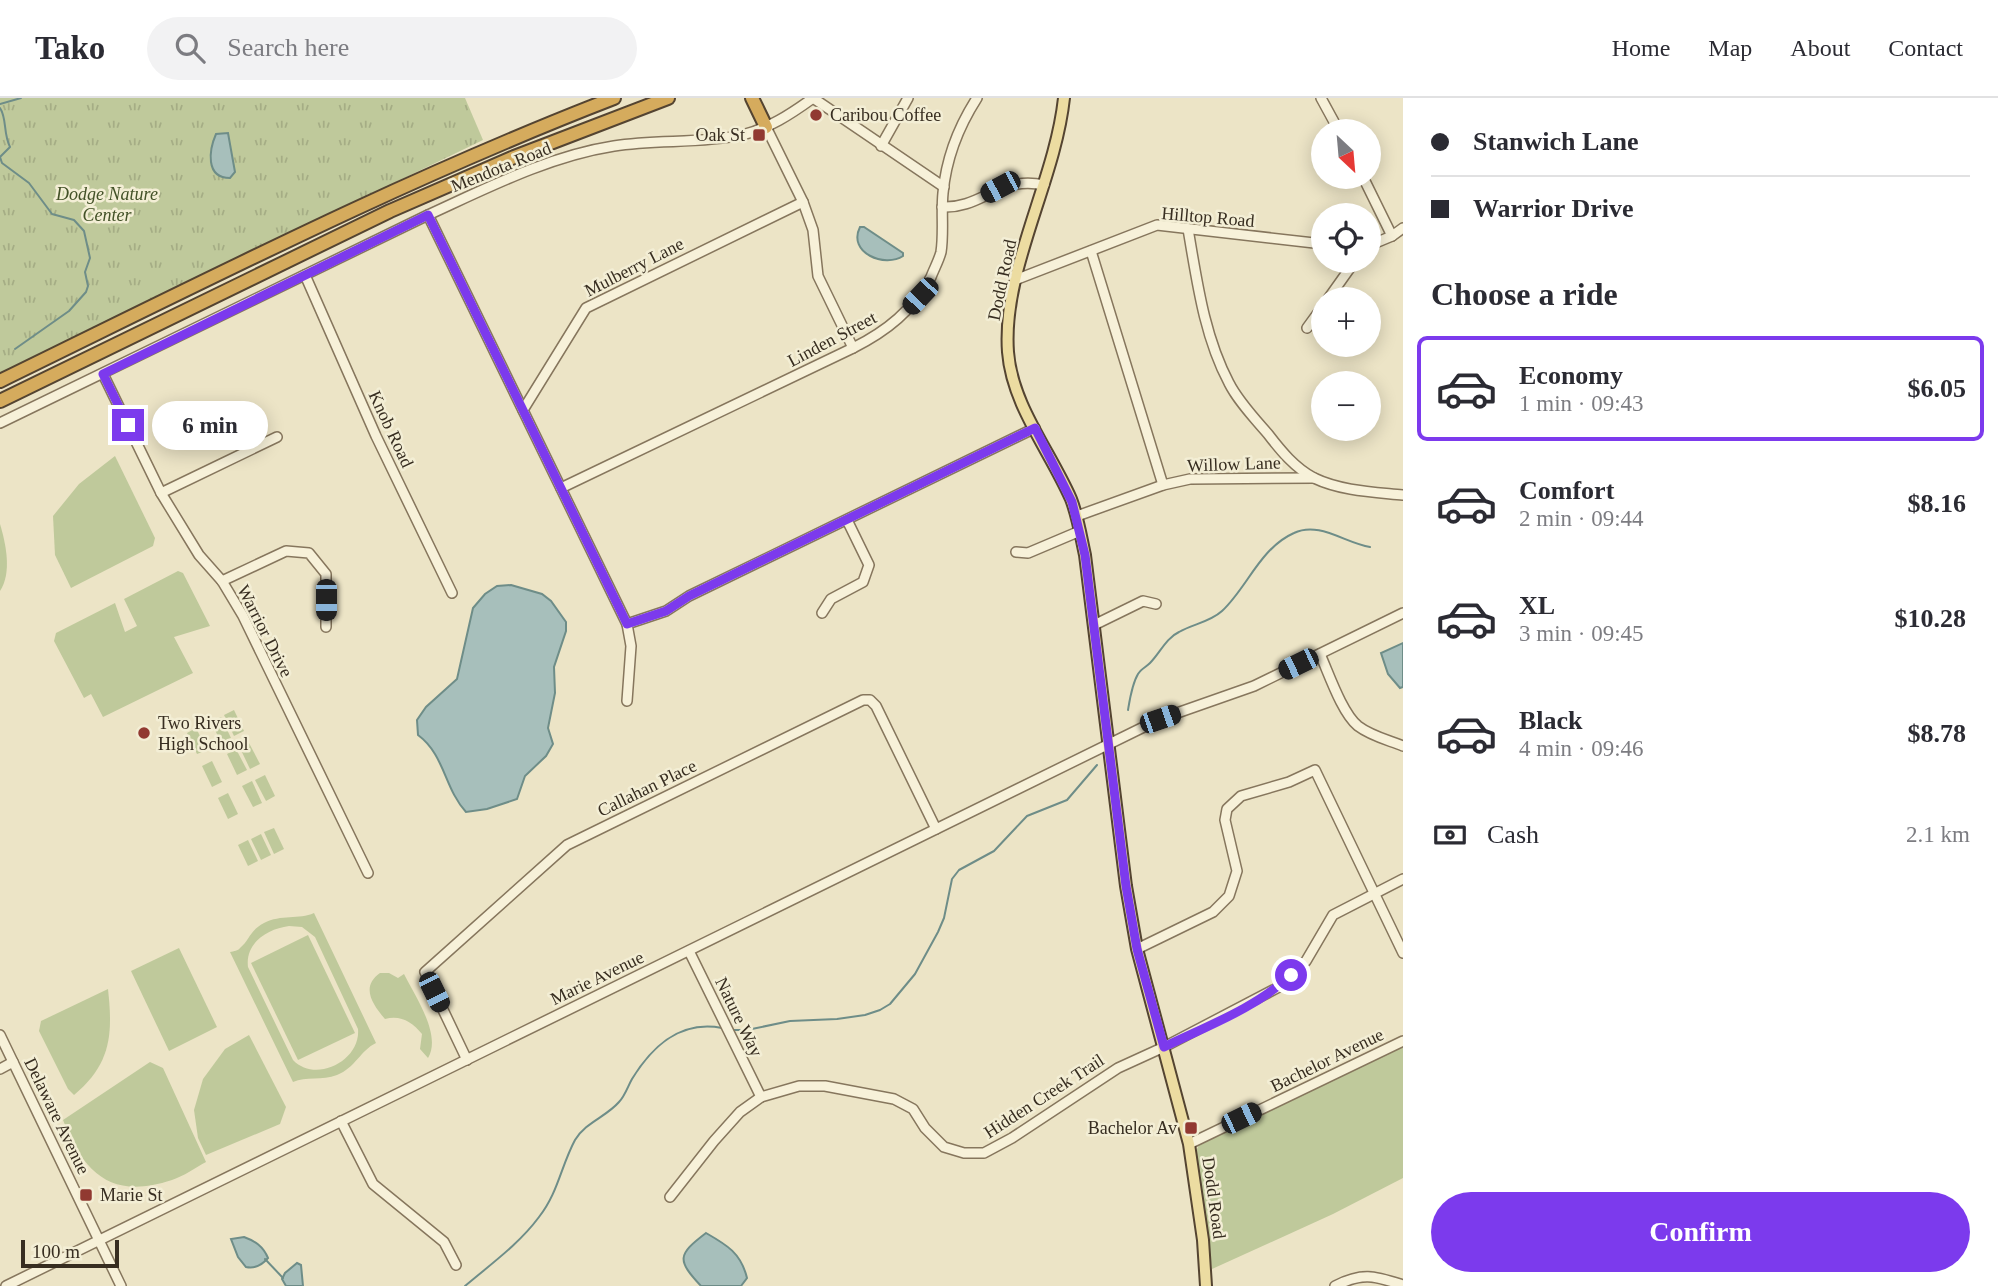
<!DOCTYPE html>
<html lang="en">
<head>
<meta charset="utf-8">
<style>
	:root { --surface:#fff; --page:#f2f2f3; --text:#2b2b33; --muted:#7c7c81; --line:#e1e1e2; --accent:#7c3aed }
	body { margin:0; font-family:Georgia,serif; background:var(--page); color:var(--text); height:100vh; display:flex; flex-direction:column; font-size:26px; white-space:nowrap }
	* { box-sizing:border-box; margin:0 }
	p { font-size:23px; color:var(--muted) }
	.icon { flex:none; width:38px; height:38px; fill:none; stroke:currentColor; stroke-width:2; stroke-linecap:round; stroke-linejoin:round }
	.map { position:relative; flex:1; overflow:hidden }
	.drawer { display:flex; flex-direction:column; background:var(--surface); width:595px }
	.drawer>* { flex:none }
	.hud { display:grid; align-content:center; height:154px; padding:0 28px; background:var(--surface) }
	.needle { width:46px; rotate:154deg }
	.buttons { position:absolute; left:1311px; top:21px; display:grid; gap:14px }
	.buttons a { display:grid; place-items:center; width:70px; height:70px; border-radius:50%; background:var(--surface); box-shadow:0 4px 18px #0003; font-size:35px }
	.scale { position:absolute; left:21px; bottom:18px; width:98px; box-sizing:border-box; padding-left:7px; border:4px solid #372d20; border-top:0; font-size:19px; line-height:24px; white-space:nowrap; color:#372d20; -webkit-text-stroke:5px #f3eed5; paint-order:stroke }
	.end { position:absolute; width:32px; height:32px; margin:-16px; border:9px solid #7c3aed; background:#fff; box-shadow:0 0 0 4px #fff }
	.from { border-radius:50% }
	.bubble { position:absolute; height:49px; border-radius:24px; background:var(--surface); box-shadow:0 4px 18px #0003; font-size:23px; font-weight:600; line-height:49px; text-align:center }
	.car { position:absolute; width:21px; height:42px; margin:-21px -10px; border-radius:9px; box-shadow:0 0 5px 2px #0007; background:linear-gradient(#222 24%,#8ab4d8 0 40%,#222 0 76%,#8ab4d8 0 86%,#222 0) }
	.hud b { display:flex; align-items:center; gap:24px; height:66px; font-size:26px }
	.hud b+b { border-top:2px solid var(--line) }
	.hud i { width:18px; height:18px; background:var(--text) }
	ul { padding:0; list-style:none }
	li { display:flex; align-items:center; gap:21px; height:105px; margin:0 14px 10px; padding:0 14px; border:4px solid transparent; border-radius:10px }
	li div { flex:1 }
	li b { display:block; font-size:26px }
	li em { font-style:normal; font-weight:600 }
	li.current { border-color:var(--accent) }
	li>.icon { width:63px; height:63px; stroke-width:1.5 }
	h2 { padding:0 28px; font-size:32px; line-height:84px }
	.pay { display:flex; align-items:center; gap:18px; height:77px; padding:0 28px; font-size:26px }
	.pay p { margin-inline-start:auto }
	.action { display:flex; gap:14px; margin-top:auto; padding:14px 28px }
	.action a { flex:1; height:80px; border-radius:42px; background:var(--accent); color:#fff; font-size:28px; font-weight:600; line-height:80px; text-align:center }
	header { display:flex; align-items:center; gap:42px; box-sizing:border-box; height:98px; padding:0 35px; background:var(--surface); border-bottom:2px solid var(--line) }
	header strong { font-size:33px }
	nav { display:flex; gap:38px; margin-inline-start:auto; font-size:24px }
	.search { width:490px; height:63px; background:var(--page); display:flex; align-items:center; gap:18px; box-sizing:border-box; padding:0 24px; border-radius:38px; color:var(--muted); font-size:26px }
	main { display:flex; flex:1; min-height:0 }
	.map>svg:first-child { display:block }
	.grass { fill:#bfc99b; fill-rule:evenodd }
	.park { fill:url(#park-tufts) }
	.water { fill:#a7bfbb; stroke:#6e8d88; stroke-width:2 }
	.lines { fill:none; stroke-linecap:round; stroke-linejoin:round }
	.stream { stroke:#6e8d88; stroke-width:2 }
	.minor-casing { stroke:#86765d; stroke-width:12 }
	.major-casing { stroke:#544431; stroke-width:14 }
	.highway-casing { stroke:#544431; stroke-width:16 }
	.minor { stroke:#f7f1d9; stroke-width:9 }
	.major { stroke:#ecdca1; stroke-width:10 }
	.highway { stroke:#d5ab5d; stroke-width:12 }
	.route { stroke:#7c3aed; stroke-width:9 }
	.poi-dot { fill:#913931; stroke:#f3eed5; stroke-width:2.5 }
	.labels { text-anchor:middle; stroke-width:5; stroke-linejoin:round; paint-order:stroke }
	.poi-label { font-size:18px; fill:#372d20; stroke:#f3eed5; text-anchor:start }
	.street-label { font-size:18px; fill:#372d20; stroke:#f3eed5 }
	.park-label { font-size:18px; font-style:italic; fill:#435228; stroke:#f3eed5 }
</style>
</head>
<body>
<header>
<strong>Tako</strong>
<div class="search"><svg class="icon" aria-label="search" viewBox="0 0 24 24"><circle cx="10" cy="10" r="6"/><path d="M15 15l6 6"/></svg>Search here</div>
<nav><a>Home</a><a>Map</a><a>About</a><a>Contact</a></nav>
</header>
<main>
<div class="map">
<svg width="1403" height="1188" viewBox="0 0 1403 1188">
	<defs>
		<pattern id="park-tufts" width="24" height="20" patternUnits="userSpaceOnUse" patternTransform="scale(1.75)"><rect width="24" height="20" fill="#bfc99b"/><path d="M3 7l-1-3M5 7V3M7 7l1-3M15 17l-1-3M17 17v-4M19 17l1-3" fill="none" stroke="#a5ad85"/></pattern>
	</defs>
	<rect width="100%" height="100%" fill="#ece4c6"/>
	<g class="grass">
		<path d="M115,358L155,440L153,448L71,490L55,457L53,418L79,386Z"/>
		<path d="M0,426C6,446 12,475 0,493Z"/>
		<path d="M178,473L183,475L210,528L174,539L193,575L103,619L91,596L84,600L54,543L56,535L115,505L125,534L137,528L124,501Z"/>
		<path d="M234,612L244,633L234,638L224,617Z"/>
		<path d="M221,619L231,640L221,645L211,623Z"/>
		<path d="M196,630L207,652L197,656L187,635Z"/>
		<path d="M249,645L260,666L250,671L240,650Z"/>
		<path d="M236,651L247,672L237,677L227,656Z"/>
		<path d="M212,663L222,684L212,689L202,668Z"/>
		<path d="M265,677L275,698L266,703L255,682Z"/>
		<path d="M252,683L262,705L253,709L242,688Z"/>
		<path d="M228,695L238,716L228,721L218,700Z"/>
		<path d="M274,730L284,751L274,756L264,734Z"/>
		<path d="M261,736L271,757L261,762L251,741Z"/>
		<path d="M248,742L258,763L248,768L238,747Z"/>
		<path d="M314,815L376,945C361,952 355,970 337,977C322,983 306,978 293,984L230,854C234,853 238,853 240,850C250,842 249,833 264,825C281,816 299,822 314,815ZM289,828L302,829L315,839L358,931C361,962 316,986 293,962L248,869C245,845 267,831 289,828Z"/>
		<path d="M308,837L355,935L298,962L251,865Z"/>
		<path d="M179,850L217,929L169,953L131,873Z"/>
		<path d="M380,875H389L398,880L404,876C415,898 442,937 428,960L420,951L422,936C412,924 401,917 385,921C373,907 360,889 380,875Z"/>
		<path d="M108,891C113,937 111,966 74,997L68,991L39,933L41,923Z"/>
		<path d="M249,937L286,1009L280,1026L206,1057L198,1040L194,1012L203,981L225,951Z"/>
		<path d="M1403,947V1080L1333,1116L1212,1171L1196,1053L1199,1047Z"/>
		<path d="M150,964L163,970L206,1064C195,1070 184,1078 172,1082C112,1102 84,1076 63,1022Z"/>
	</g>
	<path class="park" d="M0,0H465L483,42L0,275Z"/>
	<g class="water">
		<path d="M228,35L235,74L230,80C205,80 209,52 216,36Z"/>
		<path d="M860,129H864L903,155V158C885,170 847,155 860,129Z"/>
		<path d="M511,487L542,496L551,503L566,524V533L554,569L555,595L548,630L553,646L546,658L525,678L517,701L487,711L466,714C444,690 445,657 418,637L417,622L426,609L457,581L473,510L485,496L497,488Z"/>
		<path d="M1403,545V589L1400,590L1388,576L1381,555Z"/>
		<path d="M706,1135C727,1147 741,1155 747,1180L741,1188H701C677,1162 677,1157 706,1135Z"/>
		<path d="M244,1139C255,1143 263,1148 268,1160C262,1167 255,1171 246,1169L238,1159L231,1141Z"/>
		<path d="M297,1165L301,1167L303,1188H286L282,1181L285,1175Z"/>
	</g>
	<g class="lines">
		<g class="stream">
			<path d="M0,6L21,0"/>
			<path d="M0,10C7,20 3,35 10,49L0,59L2,65L29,85L52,116L74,122L84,133L90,160L85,174L88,188L86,194L69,213L15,251"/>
			<path d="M1128,612C1130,600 1132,586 1138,576C1141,571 1146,569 1150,565C1160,555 1166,540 1179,534C1193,526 1210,524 1222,513C1247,490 1260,450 1294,435C1319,423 1345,445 1370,449"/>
			<path d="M731,932H747L790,923L837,921L865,917L880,912L890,906L915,876L938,834L944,820L952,781L959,772L994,753L1027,718L1067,702L1097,667"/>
			<path d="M265,1161L283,1180"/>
			<path d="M465,1188C491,1166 519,1146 539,1119C558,1095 561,1068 575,1042C586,1024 606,1019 619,1004C625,998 628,988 632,981C653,947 681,922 722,930"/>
		</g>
		<g class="minor-casing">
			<g id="minor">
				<path d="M813,0L944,89"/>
				<path d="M1321,0L1339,33"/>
				<path d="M766,29L803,104L813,132L818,178L853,250"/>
				<path d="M881,48L908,0"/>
				<path d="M1363,79L1392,138"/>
				<path d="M942,109C982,111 999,77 1044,87"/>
				<path d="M428,117L627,526L631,548L627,603"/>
				<path d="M1188,131C1197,183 1204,238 1229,285C1238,303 1255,321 1268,336C1281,353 1295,370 1314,380C1341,393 1374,394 1403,397"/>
				<path d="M1368,148L1392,138L1403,130"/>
				<path d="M1091,153L1163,387"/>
				<path d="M305,177L376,338L452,495"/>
				<path d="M1015,182L1157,127L1323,146"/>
				<path d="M1328,201L1355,163"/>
				<path d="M1307,230L1323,208"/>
				<path d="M103,276L161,395L199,457L222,483L243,518L368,775"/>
				<path d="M523,312L586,210L803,104"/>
				<path d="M0,325L428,117C487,90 549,58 614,48C656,41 700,46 742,37C768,31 791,16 813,0"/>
				<path d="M561,390L853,250C887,233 913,212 931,179C934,171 939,162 941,154C944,135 941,114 943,95C946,62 959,28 977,0"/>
				<path d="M161,395L277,339"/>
				<path d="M1077,418L1163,387L1190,381L1314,380"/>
				<path d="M1016,454L1028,455L1080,433"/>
				<path d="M222,483L286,453L309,455L326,476V529"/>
				<path d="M822,515L831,501L863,484L869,467L847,422"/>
				<path d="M627,526L666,513L689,498L1035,330"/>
				<path d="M1094,527L1143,503L1156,506"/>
				<path d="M1320,556C1329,576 1342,615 1358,628C1371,638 1388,642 1403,648"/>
				<path d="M1137,851L1213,814L1229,798L1237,773L1225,722L1227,711L1241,698L1289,684L1315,672L1403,855"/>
				<path d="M689,853L761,999"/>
				<path d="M0,937L121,1188"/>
				<path d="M467,962L425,874L567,747L863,602H870L876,608L936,731"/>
				<path d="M0,971L13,964"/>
				<path d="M341,1023L373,1086L444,1144L456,1167"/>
				<path d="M1189,1046L1403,943"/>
				<path d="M670,1099L714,1043L740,1014L761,999L799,988H825L894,1001L913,1011L925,1030L944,1049L964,1055H984L1012,1040L1118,970L1164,949L1277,890L1306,863L1333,817L1403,781"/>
				<path d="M6,1188L1160,621L1254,588L1403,515"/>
				<path d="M1335,1188C1363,1174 1374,1178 1403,1187"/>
			</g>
		</g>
		<g class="major-casing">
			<path id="major" d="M1064,0C1055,84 1002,172 1008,254C1012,307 1050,353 1071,401C1078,419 1081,439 1085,457L1126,788L1137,851L1189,1046L1203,1142L1206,1188"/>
		</g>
		<g class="highway-casing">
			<g id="highway">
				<path d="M752,0L766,29"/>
				<path d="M0,283C203,184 404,81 614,0"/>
				<path d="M0,303L390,113L514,59L668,0"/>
			</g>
		</g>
		<use href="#minor" class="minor"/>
		<use href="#major" class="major"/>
		<use href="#highway" class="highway"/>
	</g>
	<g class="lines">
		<path class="route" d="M128,327L103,276L428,117L627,526L666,513L689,498L1035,330L1072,404L1085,457L1126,788L1137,851L1164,949C1207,928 1256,910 1291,877"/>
	</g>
	<g class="poi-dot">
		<circle cx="816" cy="17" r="7"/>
		<rect x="752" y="30" width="14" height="14" rx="3.5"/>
		<circle cx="144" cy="635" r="7"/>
		<rect x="1184" y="1023" width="14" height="14" rx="3.5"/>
		<rect x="79" y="1090" width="14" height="14" rx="3.5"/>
	</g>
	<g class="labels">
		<g class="poi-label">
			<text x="830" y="23">Caribou Coffee</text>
			<text x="745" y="43" text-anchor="end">Oak St</text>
			<text x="158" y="631">Two Rivers<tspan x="158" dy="21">High School</tspan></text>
			<text x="1177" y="1036" text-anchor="end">Bachelor Av</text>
			<text x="100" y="1103">Marie St</text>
		</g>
		<g class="street-label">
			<text transform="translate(501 69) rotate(-22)" y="6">Mendota Road</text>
			<text transform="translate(1208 119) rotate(5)" y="6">Hilltop Road</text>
			<text transform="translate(634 169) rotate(-27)" y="6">Mulberry Lane</text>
			<text transform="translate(1002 182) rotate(-78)" y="6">Dodd Road</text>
			<text transform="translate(832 241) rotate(-28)" y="6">Linden Street</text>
			<text transform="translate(391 331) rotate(65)" y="6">Knob Road</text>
			<text transform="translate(1234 366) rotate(-2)" y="6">Willow Lane</text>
			<text transform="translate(265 533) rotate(63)" y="6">Warrior Drive</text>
			<text transform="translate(647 690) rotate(-26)" y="6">Callahan Place</text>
			<text transform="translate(597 880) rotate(-26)" y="6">Marie Avenue</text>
			<text transform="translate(739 919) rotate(64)" y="6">Nature Way</text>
			<text transform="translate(1327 962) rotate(-26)" y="6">Bachelor Avenue</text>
			<text transform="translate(1044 998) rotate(-33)" y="6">Hidden Creek Trail</text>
			<text transform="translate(57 1018) rotate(64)" y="6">Delaware Avenue</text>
			<text transform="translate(1214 1100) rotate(82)" y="6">Dodd Road</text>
		</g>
		<g class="park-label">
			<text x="107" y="102">Dodge Nature<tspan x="107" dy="21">Center</tspan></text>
		</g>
	</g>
</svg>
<div class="buttons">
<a><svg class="needle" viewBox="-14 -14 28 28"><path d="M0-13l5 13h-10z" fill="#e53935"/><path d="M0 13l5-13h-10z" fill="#7c7c81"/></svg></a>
<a><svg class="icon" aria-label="locate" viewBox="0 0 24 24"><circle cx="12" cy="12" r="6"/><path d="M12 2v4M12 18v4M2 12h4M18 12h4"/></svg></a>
<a>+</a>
<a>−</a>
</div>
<div class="scale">100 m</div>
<i class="end from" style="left:1291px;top:877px"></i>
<i class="end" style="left:128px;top:327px"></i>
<div class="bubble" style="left:152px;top:303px;width:116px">6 min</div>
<i class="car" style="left:1000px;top:89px;rotate:242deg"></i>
<i class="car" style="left:920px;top:198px;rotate:223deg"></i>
<i class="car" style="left:326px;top:502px;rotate:180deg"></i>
<i class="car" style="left:1298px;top:566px;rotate:244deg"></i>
<i class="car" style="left:1160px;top:621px;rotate:71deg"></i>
<i class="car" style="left:434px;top:894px;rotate:154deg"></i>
<i class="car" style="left:1241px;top:1020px;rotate:64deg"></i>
</div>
<section class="drawer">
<div class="hud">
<b><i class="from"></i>Stanwich Lane</b>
<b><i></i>Warrior Drive</b>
</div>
<h2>Choose a ride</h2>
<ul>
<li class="current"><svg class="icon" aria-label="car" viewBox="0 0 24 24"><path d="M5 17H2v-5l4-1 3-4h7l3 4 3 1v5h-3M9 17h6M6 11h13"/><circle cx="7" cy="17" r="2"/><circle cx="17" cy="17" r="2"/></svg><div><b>Economy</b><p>1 min · 09:43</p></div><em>$6.05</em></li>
<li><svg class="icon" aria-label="car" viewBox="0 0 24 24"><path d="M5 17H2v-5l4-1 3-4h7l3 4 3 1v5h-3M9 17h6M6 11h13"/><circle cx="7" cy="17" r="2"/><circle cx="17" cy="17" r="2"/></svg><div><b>Comfort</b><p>2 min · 09:44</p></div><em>$8.16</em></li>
<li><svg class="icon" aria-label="car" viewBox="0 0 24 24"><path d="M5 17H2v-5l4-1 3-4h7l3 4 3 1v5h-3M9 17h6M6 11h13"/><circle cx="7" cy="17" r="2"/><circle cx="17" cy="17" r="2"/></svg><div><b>XL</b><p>3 min · 09:45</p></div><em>$10.28</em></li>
<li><svg class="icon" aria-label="car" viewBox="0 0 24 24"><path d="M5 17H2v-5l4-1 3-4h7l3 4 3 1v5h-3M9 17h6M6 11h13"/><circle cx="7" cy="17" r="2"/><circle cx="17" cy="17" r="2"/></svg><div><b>Black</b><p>4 min · 09:46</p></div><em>$8.78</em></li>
</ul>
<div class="pay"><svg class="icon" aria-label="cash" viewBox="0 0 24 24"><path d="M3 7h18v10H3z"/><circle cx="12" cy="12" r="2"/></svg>Cash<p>2.1 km</p></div>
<div class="action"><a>Confirm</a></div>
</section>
</main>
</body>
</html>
